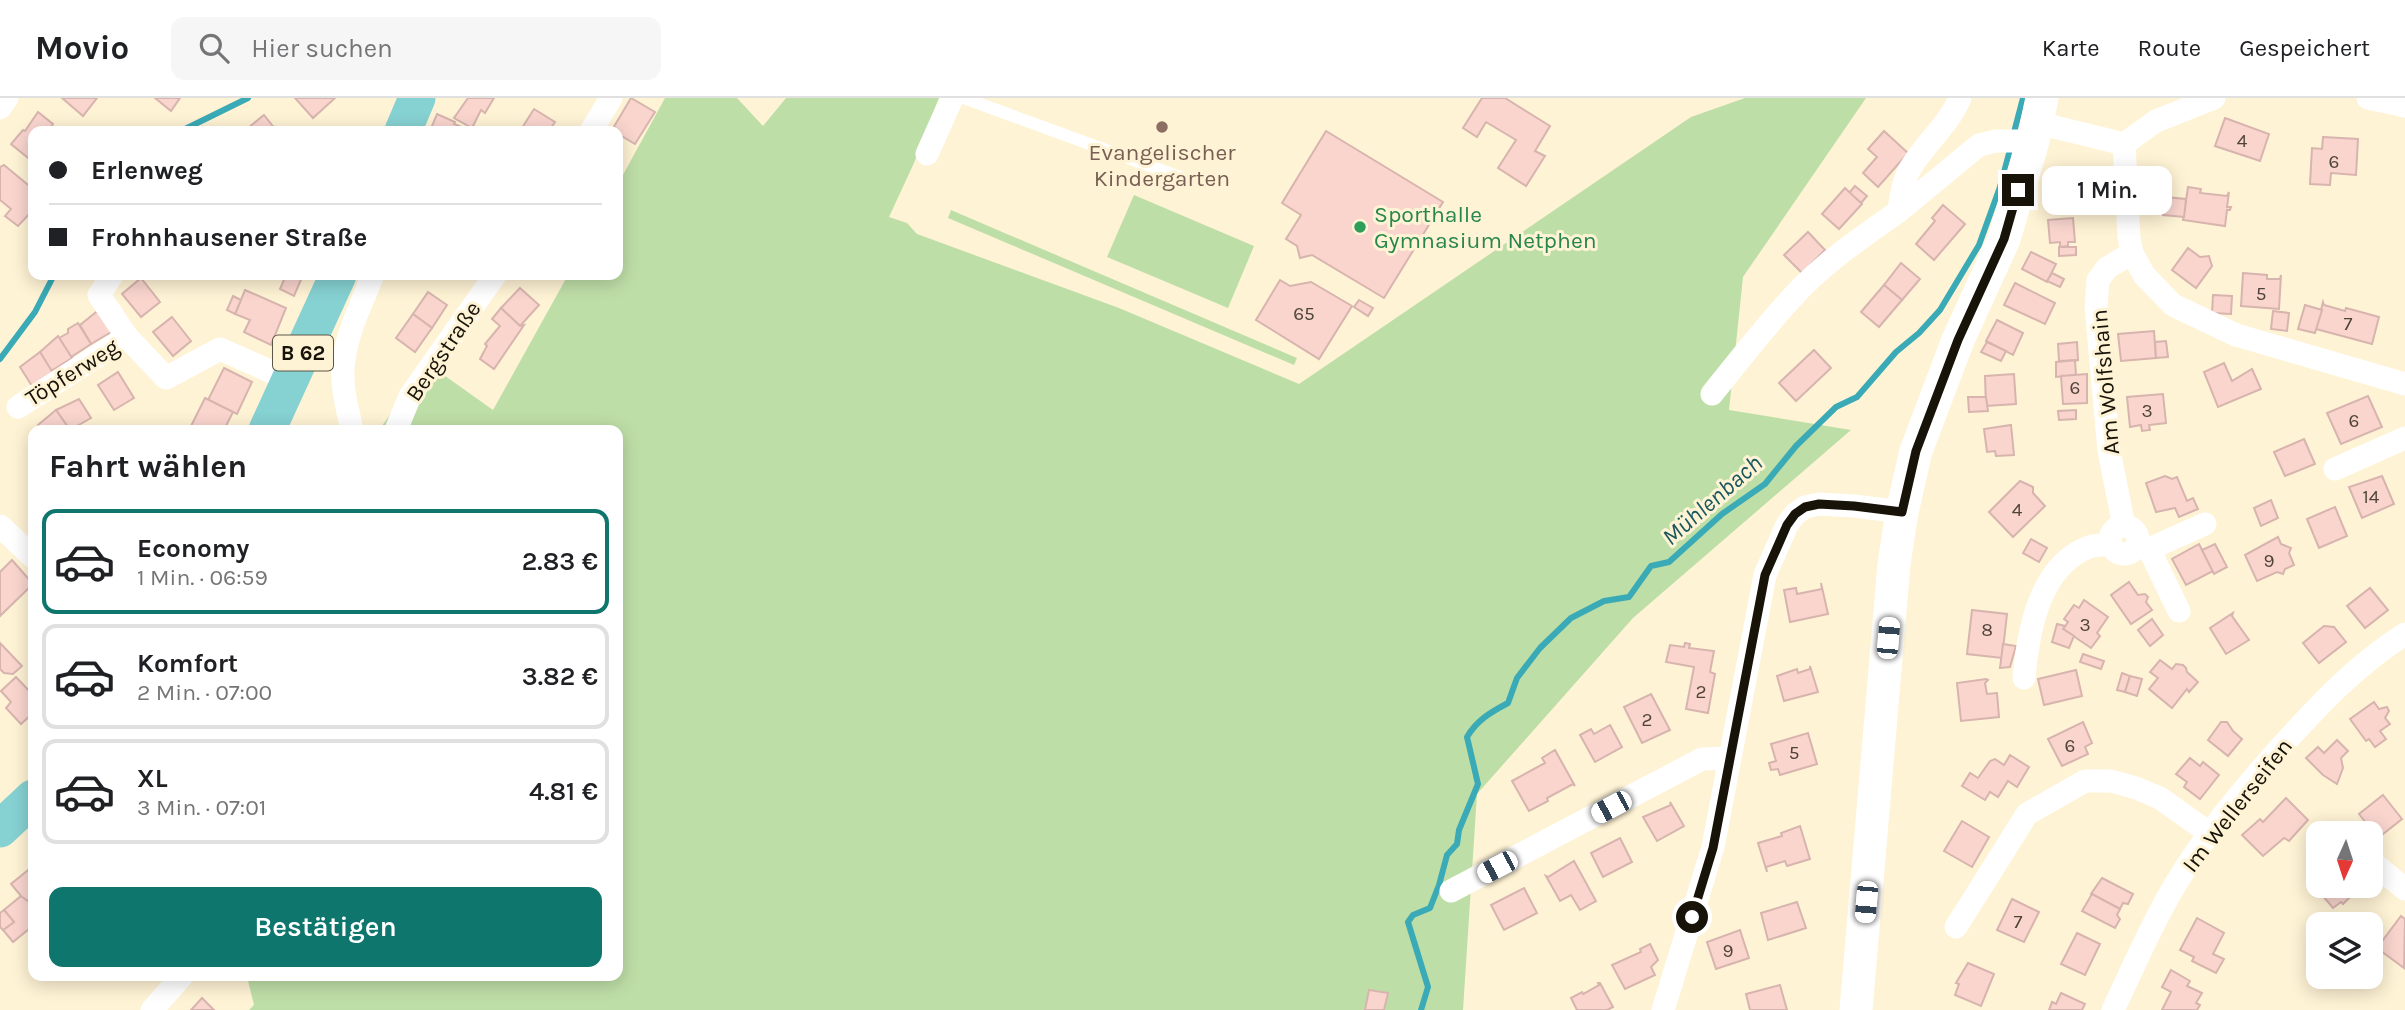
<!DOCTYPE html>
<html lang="de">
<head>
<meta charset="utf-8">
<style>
	:root { --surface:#fff; --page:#f6f6f6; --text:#202124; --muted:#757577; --line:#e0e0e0; --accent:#0f766e }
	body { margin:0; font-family:Karla,sans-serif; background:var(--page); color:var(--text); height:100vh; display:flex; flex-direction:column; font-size:26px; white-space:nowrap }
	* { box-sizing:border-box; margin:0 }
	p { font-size:23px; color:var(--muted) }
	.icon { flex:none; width:38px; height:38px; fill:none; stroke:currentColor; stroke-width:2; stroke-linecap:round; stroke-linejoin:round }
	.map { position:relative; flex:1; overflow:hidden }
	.side { position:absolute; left:28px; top:327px; width:595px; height:556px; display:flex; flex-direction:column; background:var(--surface); border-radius:14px; box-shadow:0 4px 18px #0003 }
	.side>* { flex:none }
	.hud { position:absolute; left:28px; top:28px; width:595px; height:154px; border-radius:14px; box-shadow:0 4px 18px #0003; display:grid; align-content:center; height:154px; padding:0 21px; background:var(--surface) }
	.needle { width:46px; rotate:183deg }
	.fabs { position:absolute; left:2306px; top:723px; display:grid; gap:14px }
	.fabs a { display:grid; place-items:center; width:77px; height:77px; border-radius:14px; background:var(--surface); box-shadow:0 4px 18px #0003; font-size:35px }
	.end { position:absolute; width:32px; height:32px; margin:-16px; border:9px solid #171309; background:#fff; box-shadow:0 0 0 4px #fff }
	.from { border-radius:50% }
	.bubble { position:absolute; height:49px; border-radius:14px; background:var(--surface); box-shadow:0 4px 18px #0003; font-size:23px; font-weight:600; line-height:49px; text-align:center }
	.car { position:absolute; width:21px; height:42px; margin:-21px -10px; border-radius:9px; box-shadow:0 0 5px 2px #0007; background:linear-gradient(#fff 24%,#345 0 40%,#fff 0 76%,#345 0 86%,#fff 0) }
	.hud b { display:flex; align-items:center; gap:24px; height:66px; font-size:26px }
	.hud b+b { border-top:2px solid var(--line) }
	.hud i { width:18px; height:18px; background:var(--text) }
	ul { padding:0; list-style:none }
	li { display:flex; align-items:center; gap:21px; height:105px; margin:0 14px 10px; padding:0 7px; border:4px solid var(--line); border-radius:14px }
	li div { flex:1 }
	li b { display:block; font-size:26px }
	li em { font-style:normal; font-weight:600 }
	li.active { border-color:var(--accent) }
	li>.icon { width:63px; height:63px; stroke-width:1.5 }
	h2 { padding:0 21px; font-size:32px; line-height:84px }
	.cta { display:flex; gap:14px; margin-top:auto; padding:14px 21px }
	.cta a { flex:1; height:80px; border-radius:14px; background:var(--accent); color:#fff; font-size:28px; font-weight:600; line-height:80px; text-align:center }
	header { display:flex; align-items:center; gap:42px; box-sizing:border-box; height:98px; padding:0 35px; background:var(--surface); border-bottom:2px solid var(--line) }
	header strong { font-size:33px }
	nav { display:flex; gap:38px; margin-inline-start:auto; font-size:24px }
	.search { width:490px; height:63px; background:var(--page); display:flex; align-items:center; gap:18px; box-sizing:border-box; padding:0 24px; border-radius:14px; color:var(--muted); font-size:26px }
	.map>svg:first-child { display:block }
	.green { fill:#bedea7 }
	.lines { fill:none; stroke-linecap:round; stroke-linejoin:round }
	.stream { stroke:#39aab6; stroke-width:6 }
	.building { fill:#f9d5ce; stroke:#d7b4ae; stroke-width:2 }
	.service { stroke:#fff; stroke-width:12 }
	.minor { stroke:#fff; stroke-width:23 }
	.secondary { stroke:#fff; stroke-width:33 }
	.primary { stroke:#86d1d2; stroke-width:37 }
	.route { stroke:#171309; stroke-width:9 }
	.education-dot { fill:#8d6e63; stroke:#fff3d5; stroke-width:2.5 }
	.leisure-dot { fill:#2e9e5b; stroke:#fff3d5; stroke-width:2.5 }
	.labels { text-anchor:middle; stroke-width:6; stroke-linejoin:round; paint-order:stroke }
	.number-label { font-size:19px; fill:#50443a }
	.shield { fill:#fff3d5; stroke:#5d5646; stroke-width:2 }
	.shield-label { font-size:21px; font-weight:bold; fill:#171309 }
	.education-label { font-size:23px; fill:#785e54; stroke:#fff3d5 }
	.leisure-label { font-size:23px; fill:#27864d; stroke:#fff3d5; text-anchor:start }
	.street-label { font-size:23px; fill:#171309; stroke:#fff3d5 }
	.water-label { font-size:24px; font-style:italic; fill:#19575d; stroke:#fff3d5 }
</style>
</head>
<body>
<header>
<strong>Movio</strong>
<div class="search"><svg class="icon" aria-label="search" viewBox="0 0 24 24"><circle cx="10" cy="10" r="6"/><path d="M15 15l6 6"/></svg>Hier suchen</div>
<nav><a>Karte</a><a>Route</a><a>Gespeichert</a></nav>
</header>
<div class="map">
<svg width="2405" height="912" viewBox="0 0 2405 912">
	<rect width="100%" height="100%" fill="#fff3d5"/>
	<g class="green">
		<path d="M665,0H737L763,28L786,0H939L914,65L889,119L907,125L917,136L1119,210L1299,286L1691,19L1745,0H1866L1743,179L1729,312L1851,332L1633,520L1477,696L1463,912H249L254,907L247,879L618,878V332H379L427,265L493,312L568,177H618V86Z"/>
		<path d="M1134,97L1254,148L1228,210L1107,159Z"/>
		<path d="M951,112L1297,260L1294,267L948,120Z"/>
	</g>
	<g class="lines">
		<g class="stream">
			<path d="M181,33L248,0"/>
			<path d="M2013,38L2023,0"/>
			<path d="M0,261L35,214L54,177"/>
			<path d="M1421,912L1428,889L1408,824L1413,817L1430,810L1439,787L1447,757L1457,746L1459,732L1478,686L1467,639C1477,622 1491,614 1508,605L1517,580L1540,550L1571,520L1604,503L1629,499L1651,468L1669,464L1722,416L1765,386L1796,348L1836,309L1857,299L1896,254L1919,235L1940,212L1979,147L2000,89L2011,48"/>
		</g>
	</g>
	<g class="building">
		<path d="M62,0H97L83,18Z"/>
		<path d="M155,0H180L171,13Z"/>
		<path d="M295,0H335L313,20Z"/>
		<path d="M468,0H494L485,15L481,12L472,30L454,20Z"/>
		<path d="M631,0L655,14L635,46L618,36V33L612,32Z"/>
		<path d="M1482,0H1505L1550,28L1535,53L1545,58L1526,88L1498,70L1516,42L1486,24L1477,39L1463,30Z"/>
		<path d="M534,11L555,24L549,33H520Z"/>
		<path d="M38,14L53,26L51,29L56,33H33V64L11,46L23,32L25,33Z"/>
		<path d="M437,16L455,24L454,26L464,30L462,33H430Z"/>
		<path d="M264,17L276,32L250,33L248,30Z"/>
		<path d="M2225,20L2269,36L2260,63L2215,48Z"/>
		<path d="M1326,33L1443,104L1384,200L1312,157L1300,160L1297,148L1286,141L1301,117L1282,105Z"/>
		<path d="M1884,33L1908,55L1878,89L1863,75L1877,59L1868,51Z"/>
		<path d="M2323,39L2358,41L2356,77L2331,75L2330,87L2310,86L2312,50L2322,51Z"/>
		<path d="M4,67L33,91V112L18,128L5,118L11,111L0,102V69Z"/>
		<path d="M1855,88L1867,98L1861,105L1849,95Z"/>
		<path d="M2188,89L2201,91L2200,95L2227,98L2229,94L2227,109H2231L2230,112H2227L2225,128L2183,122Z"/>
		<path d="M1845,90L1862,106L1839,131L1822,116Z"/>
		<path d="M2165,99L2186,101L2184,119L2163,117Z"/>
		<path d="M1943,107L1965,126L1934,162L1916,146L1935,123L1932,120Z"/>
		<path d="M2073,120L2075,144H2068V148L2060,149V144L2050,145L2048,122Z"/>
		<path d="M1808,134L1825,152L1802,175L1784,157Z"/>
		<path d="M2059,149H2076V157L2059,158Z"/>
		<path d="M2188,150L2200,159L2209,158L2212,168L2196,190L2172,172Z"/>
		<path d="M2031,154L2056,166L2047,184L2022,171Z"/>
		<path d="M1901,165L1920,181L1902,202L1884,187Z"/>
		<path d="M2052,175L2064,181L2060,189L2047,183Z"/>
		<path d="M2243,175L2267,177V181H2280L2281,177L2279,211L2241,208Z"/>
		<path d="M286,177H303L294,198L280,191Z"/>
		<path d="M141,180L160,204L141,219L122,196Z"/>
		<path d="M1280,182L1290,188L1311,184L1352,208L1319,261L1256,222Z"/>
		<path d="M2015,185L2055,205L2045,226L2004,207Z"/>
		<path d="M1884,187L1902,202L1879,229L1861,214Z"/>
		<path d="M520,190L539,207L520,228L501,210Z"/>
		<path d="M245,192L286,210L271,247L244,234L250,222L235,216Z"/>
		<path d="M428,194L447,207L432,230L413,216Z"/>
		<path d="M2213,197L2232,198L2231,216L2212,215Z"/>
		<path d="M233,198L241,202L235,216L227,212Z"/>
		<path d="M1359,202L1373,210L1368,218L1354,209Z"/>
		<path d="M2323,204L2324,207L2345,213L2346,210L2379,219L2372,246L2316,231Z"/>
		<path d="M2305,207L2322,212L2315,235L2298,231Z"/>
		<path d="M501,210L520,228L524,227L494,271L480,261L487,248L485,246L500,228L492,221Z"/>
		<path d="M100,211L113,233L91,246L80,227Z"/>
		<path d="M2273,213L2289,215L2287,233L2271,231Z"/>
		<path d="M413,216L432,230L415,254L396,240Z"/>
		<path d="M172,219L191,243L173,258L153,234Z"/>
		<path d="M1997,222L2023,235L2013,257L1986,243Z"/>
		<path d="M78,225L91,246L71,259L59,240L68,235V231Z"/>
		<path d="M2154,233L2156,260L2121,263L2118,236Z"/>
		<path d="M58,238L72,260L51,273L40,254Z"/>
		<path d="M2166,243L2168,259L2156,260L2155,244Z"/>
		<path d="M1987,244L2006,253L2001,263L1981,254Z"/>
		<path d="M2077,244L2078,262L2059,263L2058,246Z"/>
		<path d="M1814,252L1831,270L1796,303L1779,285Z"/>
		<path d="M40,254L53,275L32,288L20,269Z"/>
		<path d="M2078,262L2075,263L2076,277L2056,279V264Z"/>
		<path d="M2224,265L2232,283L2252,271L2261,291L2218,309L2204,274Z"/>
		<path d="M224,270L252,284L237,316L208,302Z"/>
		<path d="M118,274L134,300L114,312L98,287Z"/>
		<path d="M2014,276L2016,306L1986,308L1985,278Z"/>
		<path d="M2087,276V305L2063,306L2061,278Z"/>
		<path d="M2163,296L2166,325L2149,327L2150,332L2142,333L2141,327L2130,329L2127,299Z"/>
		<path d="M2368,298L2382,329L2341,346L2327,315Z"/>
		<path d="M1968,299H1986L1988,313L1969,314Z"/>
		<path d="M205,300L233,314L224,332H189Z"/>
		<path d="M79,301L91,320L70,332L56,312Z"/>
		<path d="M56,312L70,332H41L38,327Z"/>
		<path d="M2076,312V321L2059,322L2058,313Z"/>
		<path d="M2011,327L2014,357L1996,358L1995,353L1987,354L1984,331Z"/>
		<path d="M2304,341L2315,366L2285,378L2274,354Z"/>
		<path d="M2165,378L2172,381L2177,379L2187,403L2193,400L2198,411L2179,419L2175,410L2156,414L2146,385Z"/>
		<path d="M2382,378L2394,406L2362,420L2349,389Z"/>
		<path d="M2020,383L2033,389V395L2045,408L2013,439L1989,414Z"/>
		<path d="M2271,402L2278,420L2261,428L2254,410Z"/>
		<path d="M2335,409L2347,438L2319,450L2307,421Z"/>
		<path d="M2278,439L2281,446L2291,450L2289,455L2294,467L2285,471L2283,476L2277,474L2257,483L2245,457Z"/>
		<path d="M2031,441L2047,450L2039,464L2023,455Z"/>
		<path d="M2199,446L2213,473L2186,487L2172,461Z"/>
		<path d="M2215,446L2227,469L2214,476L2202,452Z"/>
		<path d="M12,462L33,486L0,518V474Z"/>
		<path d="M2129,484L2138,497L2145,496L2148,499L2146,504L2152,512L2131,526L2111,497Z"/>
		<path d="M1821,485L1828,516L1790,524L1784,492L1796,490L1797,496L1822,491Z"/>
		<path d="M2370,490L2388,512L2365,530L2347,508Z"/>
		<path d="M2084,502L2108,519L2097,535L2100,538L2091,550L2063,531L2068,524L2064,521L2074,507L2079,510Z"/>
		<path d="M1972,512L2007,516L2002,560L1967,556Z"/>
		<path d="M2233,515L2232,518L2249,542L2226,556L2210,530Z"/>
		<path d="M2152,521L2163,537L2150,548L2138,532Z"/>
		<path d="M2057,526L2065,528L2063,531L2074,538L2069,550L2052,544Z"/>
		<path d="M2324,528L2334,529L2346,544L2319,565L2303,545Z"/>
		<path d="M0,545L22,568L13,576L4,575L0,571Z"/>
		<path d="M1685,545L1690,546L1689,550L1714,553L1710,574L1715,576L1708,615L1686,611L1694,569L1666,564L1670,547L1684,549Z"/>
		<path d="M2003,546L2016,548L2010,569L2000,570Z"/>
		<path d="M2083,556L2104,563L2101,571L2080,564Z"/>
		<path d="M2160,562L2172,571L2176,566L2183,567L2186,570L2187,574L2198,584L2189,594L2187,591L2172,610L2149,591L2158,580L2150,574Z"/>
		<path d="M1810,568L1818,594L1784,603L1777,578L1797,571L1798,575L1810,571Z"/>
		<path d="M2076,572L2082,598L2044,607L2038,581Z"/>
		<path d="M2122,575L2130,578L2125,594L2117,592Z"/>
		<path d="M2130,578L2142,581L2137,598L2125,594Z"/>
		<path d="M16,579L33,597V615L21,626L6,610L11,604L1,593Z"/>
		<path d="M1986,581L1988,582L1985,585L1987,596L1997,595L1999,619L1961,623L1957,585Z"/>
		<path d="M1651,596L1670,632L1642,645L1624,609Z"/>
		<path d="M2374,604L2379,611L2387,609L2389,613L2385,620L2390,626L2380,633L2386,641L2375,649L2369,641L2366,643L2350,621Z"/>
		<path d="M2083,624L2092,645L2085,649L2088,656L2062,668L2048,641Z"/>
		<path d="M2221,624H2227L2233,633L2242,641L2228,658L2208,642Z"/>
		<path d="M1610,627L1622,649L1595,664L1580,637L1591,631L1594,636Z"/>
		<path d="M1808,635L1817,666L1780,677L1778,671L1771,672L1769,665L1776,663L1771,646Z"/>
		<path d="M2337,642L2348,653L2341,660L2343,670L2337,686L2323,677L2306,660L2318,649L2324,655Z"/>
		<path d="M1555,652L1575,688L1573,686L1547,700L1548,703L1529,713L1512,683L1545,665L1542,660Z"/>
		<path d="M2010,657L2029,669L2017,689L2008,683L1998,699L1990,694L1985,702L1962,688L1970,675L1978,680L1990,663L1995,661L2004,667Z"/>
		<path d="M2190,660L2200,668L2203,664L2219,677L2200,701L2184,689L2187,684L2176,676Z"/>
		<path d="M2383,697L2402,721L2378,740L2359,716Z"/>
		<path d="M2286,700L2308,722L2289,743L2284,740L2263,758L2242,737L2260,721L2263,724Z"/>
		<path d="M1670,704L1684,728L1657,743L1643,719L1671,707Z"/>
		<path d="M1962,723L1989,739L1972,769L1944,753Z"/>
		<path d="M1800,728L1810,761L1787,768L1785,763L1766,769L1767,774L1758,745L1782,738L1781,735Z"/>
		<path d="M1620,740L1632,764L1603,779L1591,755Z"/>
		<path d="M1574,763L1596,803L1580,812L1571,797L1560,803L1546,778L1548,779Z"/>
		<path d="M33,768V798L26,804L11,786Z"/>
		<path d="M2102,780L2133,796L2128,806L2123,805L2120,811L2091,796Z"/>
		<path d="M2319,787L2355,788L2358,791L2343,806L2341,804L2333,810L2316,790Z"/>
		<path d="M1524,790L1537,815L1504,832L1491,807Z"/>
		<path d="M2092,796L2120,811L2117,817L2120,821L2115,830L2082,813Z"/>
		<path d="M21,798L33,807V832L31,834L29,831L13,844L3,832L14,824L4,812Z"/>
		<path d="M2012,801L2039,814L2024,844L1997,832Z"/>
		<path d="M1797,804L1806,830L1768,842L1761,815Z"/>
		<path d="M4,812L14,824L3,832L0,829V815Z"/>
		<path d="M2401,818L2405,821L2404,870L2377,850Z"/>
		<path d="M2197,820L2224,835L2213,856L2224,861L2216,875L2192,863L2194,859L2180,852Z"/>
		<path d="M1740,832L1749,860L1716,871L1707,844Z"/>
		<path d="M2077,835L2100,846L2085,877L2061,866Z"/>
		<path d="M1650,846L1658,862L1651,869L1655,877L1625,891L1612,867L1641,854L1640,851Z"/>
		<path d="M1968,865L1994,876L1981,908L1955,897L1959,886L1956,885Z"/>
		<path d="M2171,872L2190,883L2187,888L2202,895L2196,905L2200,907L2197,912H2162L2171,894L2162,889Z"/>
		<path d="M1598,885H1600L1613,909L1607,912H1577L1571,900L1582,894L1583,896L1599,887Z"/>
		<path d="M1780,887L1787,912H1750L1746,896Z"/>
		<path d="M1369,892L1388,895L1384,912H1365Z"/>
		<path d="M2061,895L2085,906L2082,912H2049L2052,904L2056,906Z"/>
		<path d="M202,900L214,912H191Z"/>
	</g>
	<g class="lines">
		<path class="service" d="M964,0L1180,79"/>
		<g class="minor">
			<path d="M2368,0L2405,8"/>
			<path d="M0,10L7,0"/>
			<path d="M2038,25L2124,46L2156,23L2214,0"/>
			<path d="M591,33L611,0"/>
			<path d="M2124,46L2129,139L2132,155L2144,177L2173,207L2236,237L2405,286"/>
			<path d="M927,56L952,0"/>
			<path d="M1899,113L1979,47L1996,43H2033"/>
			<path d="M112,177L99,197L127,239L166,280L220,251L290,282"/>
			<path d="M1712,296C1741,260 1770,222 1802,189C1831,160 1865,137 1899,113C1901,99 1903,82 1911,69C1926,45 1949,26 1960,0"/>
			<path d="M18,309L127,239"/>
			<path d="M352,332C347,309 340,285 344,261C348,232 362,204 373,177"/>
			<path d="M396,332L410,298L495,177"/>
			<path d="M2335,371L2405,340"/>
			<path d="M0,428L33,459"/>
			<path d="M2124,428L2109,353L2096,209L2098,182L2107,170L2132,155"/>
			<circle cx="2124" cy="442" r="14"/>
			<path d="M2138,444L2149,451L2179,513"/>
			<path d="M2149,451L2205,426"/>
			<path d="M2024,580C2028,534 2039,468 2089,449C2096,447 2104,447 2111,446"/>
			<path d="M2373,765L2405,791"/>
			<path d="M1451,793L1702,661L1729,660"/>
			<path d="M1956,829L2027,716L2085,683H2111L2136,690L2160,700L2209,735"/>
			<path d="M152,912L182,878"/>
			<path d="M1663,912L1713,749L1765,477L1787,427L1795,416L1805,409L1819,406L1854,408L1902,414"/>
			<path d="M2113,912C2133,870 2151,827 2175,787C2204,738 2241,694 2279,651C2318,608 2356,567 2405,536"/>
		</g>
		<path class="secondary" d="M1856,912L1894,466L1902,414L1916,353L1958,242L2004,141L2033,43L2042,0"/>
		<g class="primary">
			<path d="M403,33L417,0"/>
			<path d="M267,332L338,177"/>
			<path d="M0,731L33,700"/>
		</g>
	</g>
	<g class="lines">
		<path class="route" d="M1692,819L1713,750L1765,477L1787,427L1795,416L1805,409L1819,406L1854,408L1902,414L1916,353L1958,242L2004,141L2018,92"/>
	</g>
	<circle class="education-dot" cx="1162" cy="29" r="7"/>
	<circle class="leisure-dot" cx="1360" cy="129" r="7"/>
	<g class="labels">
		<g class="number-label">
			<text x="2242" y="49">4</text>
			<text x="2334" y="70">6</text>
			<text x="2261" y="202">5</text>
			<text x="1304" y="222">65</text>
			<text x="2348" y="232">7</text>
			<text x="2075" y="296">6</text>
			<text x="2147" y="319">3</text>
			<text x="2354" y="329">6</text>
			<text x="2371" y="405">14</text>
			<text x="2017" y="418">4</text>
			<text x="2269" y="469">9</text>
			<text x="2085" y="533">3</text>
			<text x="1987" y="538">8</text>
			<text x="1701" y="600">2</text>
			<text x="1647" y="628">2</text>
			<text x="2070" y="654">6</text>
			<text x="1794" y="661">5</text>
			<text x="2018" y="830">7</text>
			<text x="1728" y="859">9</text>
		</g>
		<rect class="shield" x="273" y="237.5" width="60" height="35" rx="5"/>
		<g class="shield-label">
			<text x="303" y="262">B 62</text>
		</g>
		<g class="education-label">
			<text x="1162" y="62">Evangelischer<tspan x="1162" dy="26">Kindergarten</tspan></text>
		</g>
		<g class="leisure-label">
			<text x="1374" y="124">Sporthalle<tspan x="1374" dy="26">Gymnasium Netphen</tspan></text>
		</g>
		<g class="street-label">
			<text transform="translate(443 253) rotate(-56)" y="8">Bergstraße</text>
			<text transform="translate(72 274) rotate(-32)" y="8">Töpferweg</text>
			<text transform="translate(2105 284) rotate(-95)" y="8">Am Wolfshain</text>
			<text transform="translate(2237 707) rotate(-52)" y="8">Im Wellerseifen</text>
		</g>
		<g class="water-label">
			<text transform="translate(1712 402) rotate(-41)" y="8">Mühlenbach</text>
		</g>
	</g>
</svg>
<div class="fabs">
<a><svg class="needle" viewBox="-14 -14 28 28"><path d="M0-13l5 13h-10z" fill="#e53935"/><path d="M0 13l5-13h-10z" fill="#757577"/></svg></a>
<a><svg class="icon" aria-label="layers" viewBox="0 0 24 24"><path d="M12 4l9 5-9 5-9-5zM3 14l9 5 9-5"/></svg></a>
</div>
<i class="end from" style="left:1692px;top:819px"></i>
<i class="end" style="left:2018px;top:92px"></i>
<div class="bubble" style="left:2042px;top:68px;width:130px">1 Min.</div>
<i class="car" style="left:1888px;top:540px;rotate:5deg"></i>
<i class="car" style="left:1611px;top:709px;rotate:242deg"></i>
<i class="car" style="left:1497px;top:769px;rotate:242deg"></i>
<i class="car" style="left:1866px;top:804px;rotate:185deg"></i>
<div class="hud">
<b><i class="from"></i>Erlenweg</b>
<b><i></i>Frohnhausener Straße</b>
</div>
<section class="side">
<h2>Fahrt wählen</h2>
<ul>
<li class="active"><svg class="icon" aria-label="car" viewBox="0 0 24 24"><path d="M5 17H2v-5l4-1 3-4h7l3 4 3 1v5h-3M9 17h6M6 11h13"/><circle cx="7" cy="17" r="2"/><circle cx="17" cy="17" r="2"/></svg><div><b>Economy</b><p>1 Min. · 06:59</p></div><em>2.83 €</em></li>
<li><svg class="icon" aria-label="car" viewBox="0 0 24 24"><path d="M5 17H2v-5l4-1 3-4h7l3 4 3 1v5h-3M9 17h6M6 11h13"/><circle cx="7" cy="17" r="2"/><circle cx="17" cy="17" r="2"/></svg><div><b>Komfort</b><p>2 Min. · 07:00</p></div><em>3.82 €</em></li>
<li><svg class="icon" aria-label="car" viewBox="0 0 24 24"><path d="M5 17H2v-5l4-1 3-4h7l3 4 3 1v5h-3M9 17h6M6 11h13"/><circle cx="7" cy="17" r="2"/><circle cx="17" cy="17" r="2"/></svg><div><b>XL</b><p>3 Min. · 07:01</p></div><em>4.81 €</em></li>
</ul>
<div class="cta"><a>Bestätigen</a></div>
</section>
</div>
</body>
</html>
